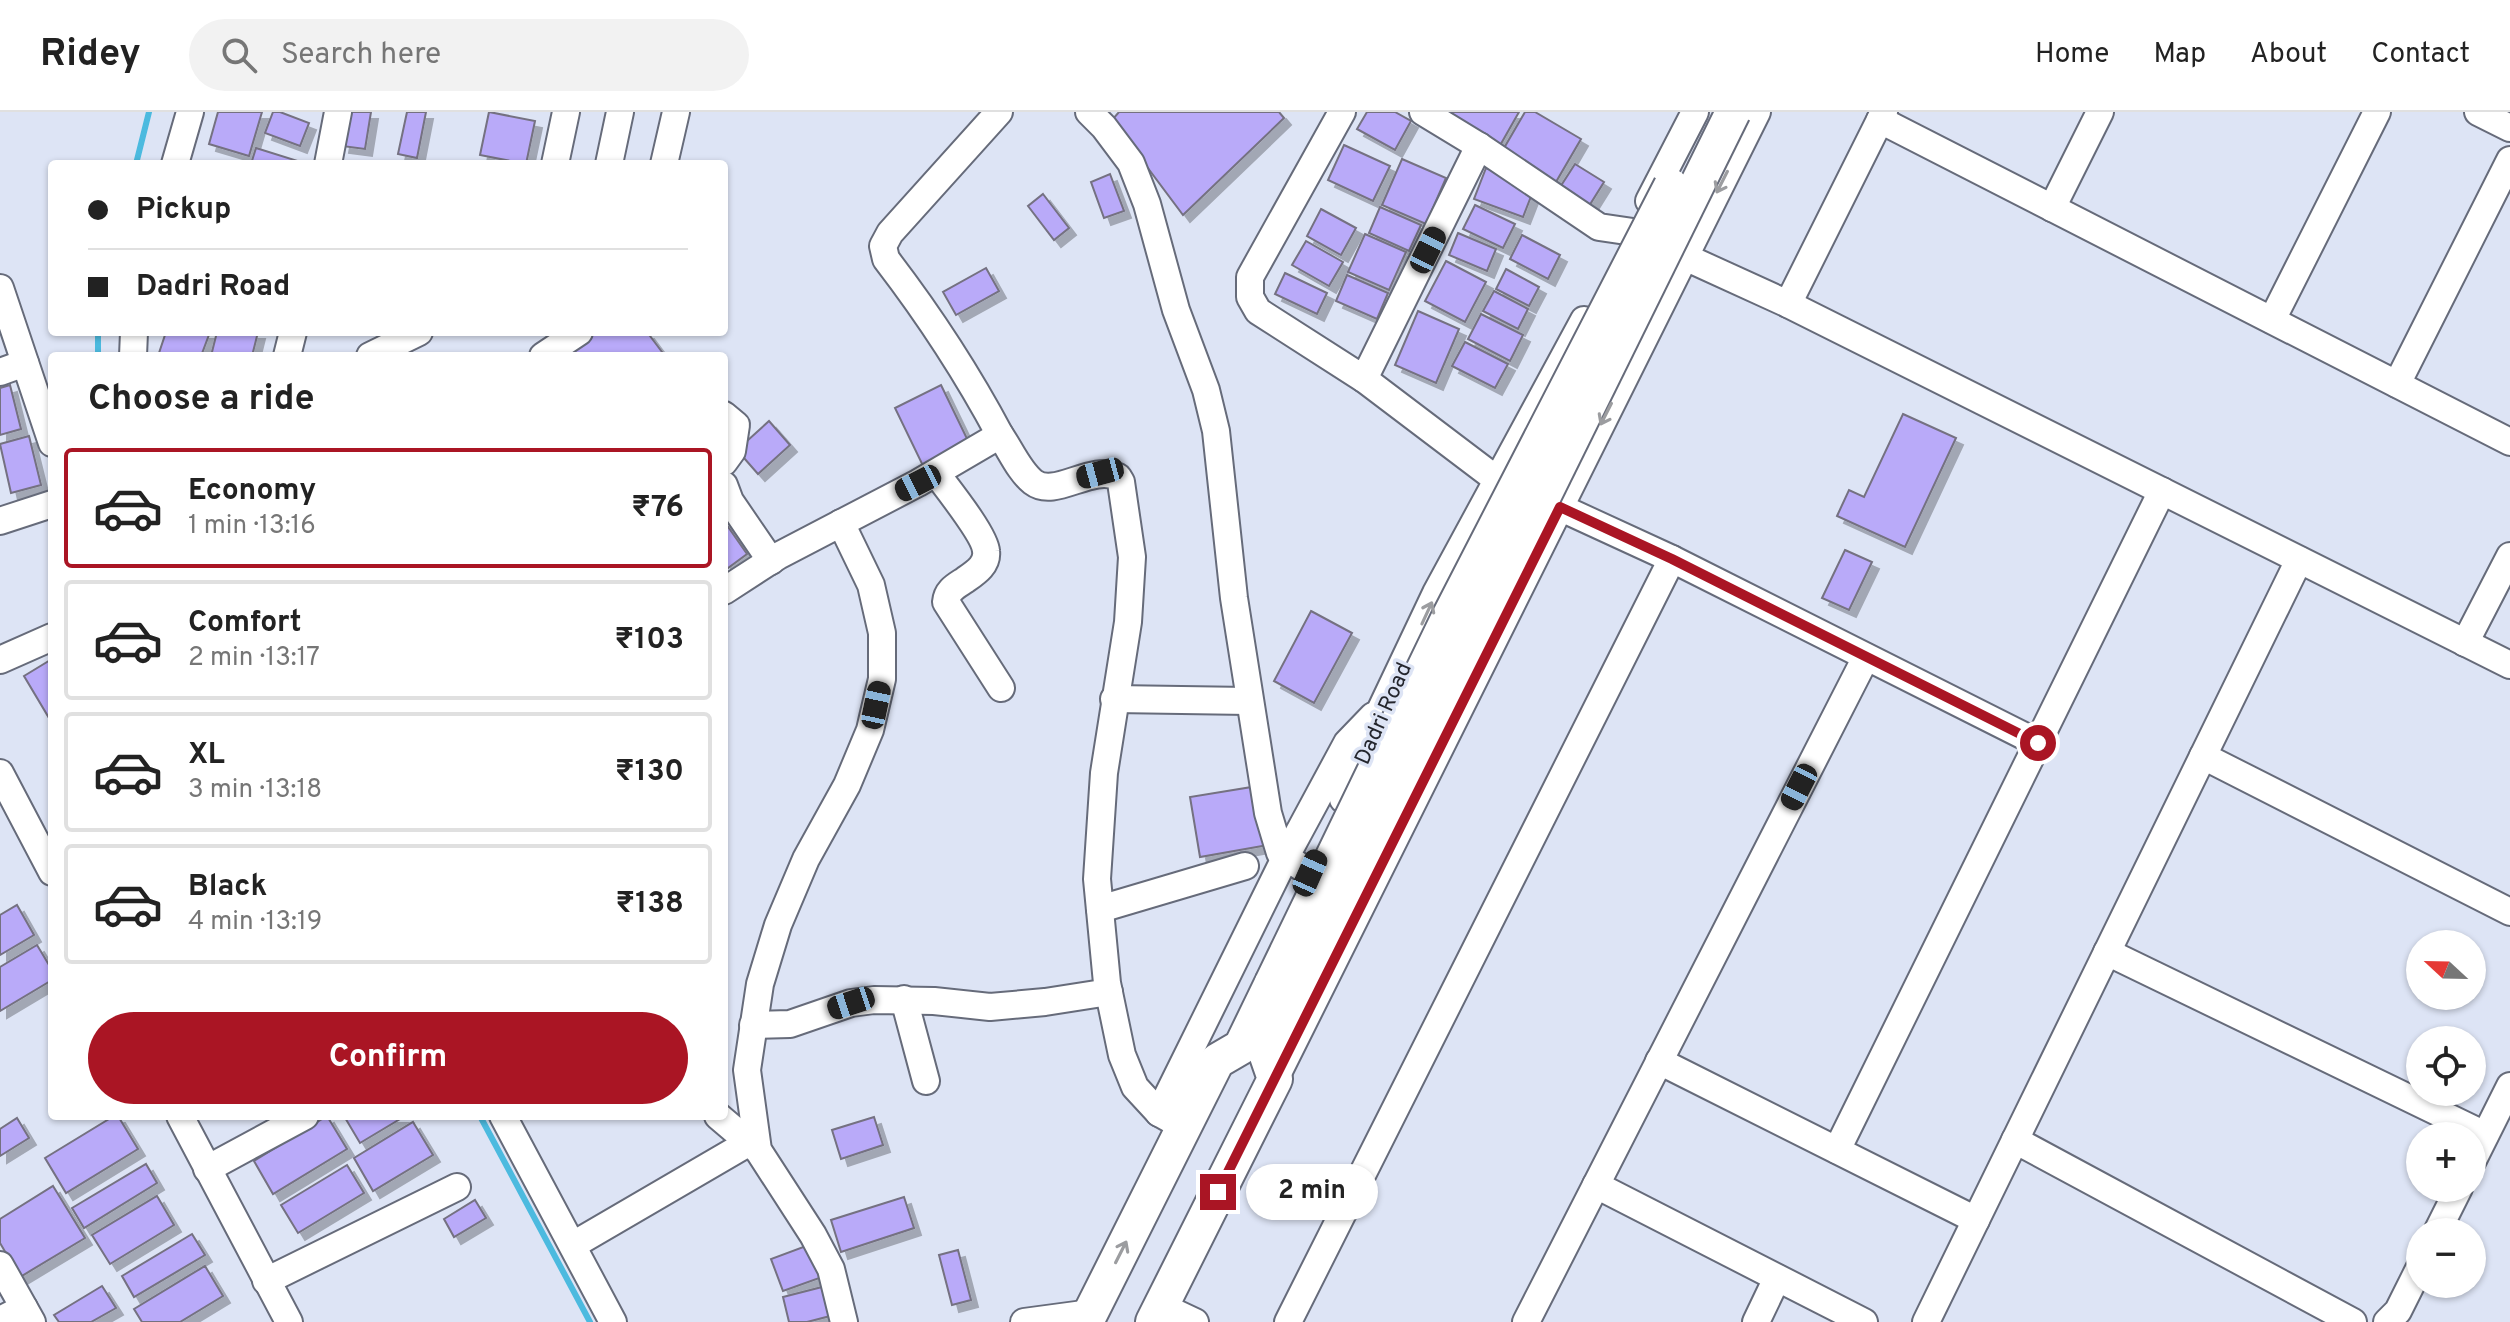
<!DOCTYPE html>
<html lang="en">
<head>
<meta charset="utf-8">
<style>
	:root { --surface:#fff; --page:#f2f2f2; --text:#222; --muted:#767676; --line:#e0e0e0; --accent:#aa1524 }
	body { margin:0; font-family:Overpass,sans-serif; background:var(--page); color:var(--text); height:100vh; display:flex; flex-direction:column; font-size:30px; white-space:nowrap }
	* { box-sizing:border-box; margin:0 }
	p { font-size:26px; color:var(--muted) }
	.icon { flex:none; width:44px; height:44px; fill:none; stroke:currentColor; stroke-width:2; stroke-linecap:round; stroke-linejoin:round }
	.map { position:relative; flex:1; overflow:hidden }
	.drawer { position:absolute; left:48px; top:240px; width:680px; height:768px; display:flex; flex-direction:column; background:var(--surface); border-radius:8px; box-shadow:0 2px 6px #0004 }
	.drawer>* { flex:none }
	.banner { position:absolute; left:48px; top:48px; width:680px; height:176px; border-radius:8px; box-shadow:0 2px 6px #0004; display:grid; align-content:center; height:176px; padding:0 40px; background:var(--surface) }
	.needle { width:52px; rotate:292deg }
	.controls { position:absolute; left:2406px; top:818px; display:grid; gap:16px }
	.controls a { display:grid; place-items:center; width:80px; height:80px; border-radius:50%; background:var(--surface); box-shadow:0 2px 6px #0004; font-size:40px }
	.end { position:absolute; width:36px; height:36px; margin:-18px; border:10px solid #aa1524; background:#fff; box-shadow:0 0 0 4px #fff }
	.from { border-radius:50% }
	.bubble { position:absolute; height:56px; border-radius:28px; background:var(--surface); box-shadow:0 2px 6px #0004; font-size:26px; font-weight:700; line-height:56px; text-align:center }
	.car { position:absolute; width:24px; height:48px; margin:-24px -12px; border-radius:10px; box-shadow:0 0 6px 2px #0007; background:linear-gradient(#222 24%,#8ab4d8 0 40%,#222 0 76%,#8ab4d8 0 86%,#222 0) }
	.banner b { display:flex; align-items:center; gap:28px; height:76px; font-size:30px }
	.banner b+b { border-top:2px solid var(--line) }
	.banner i { width:20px; height:20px; background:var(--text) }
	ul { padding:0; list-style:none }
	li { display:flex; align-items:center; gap:24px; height:120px; margin:0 16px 12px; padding:0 24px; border:4px solid var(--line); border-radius:8px }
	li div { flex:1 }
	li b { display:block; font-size:30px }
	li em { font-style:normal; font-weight:700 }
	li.selected { border-color:var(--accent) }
	li>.icon { width:72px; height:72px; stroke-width:1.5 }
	h2 { padding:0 40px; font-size:36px; line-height:96px }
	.button { display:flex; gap:16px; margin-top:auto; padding:16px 40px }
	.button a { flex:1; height:92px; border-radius:48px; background:var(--accent); color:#fff; font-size:32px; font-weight:700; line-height:92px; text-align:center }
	header { display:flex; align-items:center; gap:48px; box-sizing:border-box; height:112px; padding:0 40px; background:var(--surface); border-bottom:2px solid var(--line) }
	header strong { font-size:38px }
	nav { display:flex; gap:44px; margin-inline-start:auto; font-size:28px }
	.search { width:560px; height:72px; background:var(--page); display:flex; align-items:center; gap:20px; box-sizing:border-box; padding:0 28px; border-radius:44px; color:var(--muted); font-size:30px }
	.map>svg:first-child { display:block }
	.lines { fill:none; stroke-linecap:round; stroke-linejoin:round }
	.stream { stroke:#4cbadf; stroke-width:6 }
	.building { fill:#b9aaf9; stroke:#747181; stroke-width:2; filter:url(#shadow) }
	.minor-casing { stroke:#666b7a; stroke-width:30 }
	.major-casing { stroke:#666b7a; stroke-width:38 }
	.minor { stroke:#fff; stroke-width:26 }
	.major { stroke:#fff; stroke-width:34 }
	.major-bridge-casing { stroke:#666b7a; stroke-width:38; stroke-linecap:butt }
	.major-bridge { stroke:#fff; stroke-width:34 }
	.oneway { stroke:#9c9da0 }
	.route { stroke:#aa1524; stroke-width:10 }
	.labels { text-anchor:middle; stroke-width:7; stroke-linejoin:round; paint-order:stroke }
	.street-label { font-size:22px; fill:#24262d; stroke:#dde4f5 }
</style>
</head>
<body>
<header>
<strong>Ridey</strong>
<div class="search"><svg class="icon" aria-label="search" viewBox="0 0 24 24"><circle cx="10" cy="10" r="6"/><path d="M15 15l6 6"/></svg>Search here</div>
<nav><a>Home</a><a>Map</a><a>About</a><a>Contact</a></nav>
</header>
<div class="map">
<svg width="2510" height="1210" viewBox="0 0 2510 1210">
	<defs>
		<filter id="shadow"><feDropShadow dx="7" dy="7" stdDeviation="0" flood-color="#0004"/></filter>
	</defs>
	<rect width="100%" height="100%" fill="#dde4f5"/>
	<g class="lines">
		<g class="stream">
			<path d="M136,52L149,0"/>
			<path d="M98,244V220"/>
			<path d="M480,1004L590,1210"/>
		</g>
	</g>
	<g class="building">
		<path d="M218,0H262L249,44L209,32Z"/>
		<path d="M273,0H280L309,11L300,34L265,21Z"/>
		<path d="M348,0H371L365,37L342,34Z"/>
		<path d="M407,0H426L417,46L398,42Z"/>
		<path d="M489,0L535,9L526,52L480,43Z"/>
		<path d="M1119,0H1279L1284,6L1183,103L1112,8Z"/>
		<path d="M1367,0H1395L1411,9L1395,38L1357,17Z"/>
		<path d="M1452,0H1519L1498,37L1449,5Z"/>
		<path d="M1525,0H1535L1581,27L1553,75L1500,43Z"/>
		<path d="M1344,33L1390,54L1373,89L1328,68Z"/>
		<path d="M256,36L301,50L300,52H251Z"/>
		<path d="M1402,47L1446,66L1426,112L1382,93Z"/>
		<path d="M1575,52L1604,70L1584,102L1555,83Z"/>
		<path d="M1486,56L1535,74L1523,105L1474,87Z"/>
		<path d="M1110,62L1124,99L1104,106L1091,70Z"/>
		<path d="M1043,82L1069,116L1054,128L1028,94Z"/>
		<path d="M1475,93L1515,112L1503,136L1463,117Z"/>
		<path d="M1380,95L1421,113L1409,139L1369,121Z"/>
		<path d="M1321,97L1356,116L1341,143L1307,124Z"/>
		<path d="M1458,121L1496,137L1487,159L1449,143Z"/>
		<path d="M1365,122L1406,140L1389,178L1348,160Z"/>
		<path d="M1522,123L1560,143L1548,167L1510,147Z"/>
		<path d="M1306,129L1343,150L1329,174L1292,153Z"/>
		<path d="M1446,149L1486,170L1465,210L1425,189Z"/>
		<path d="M986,156L999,179L956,203L943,180Z"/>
		<path d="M1506,157L1539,175L1529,194L1496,177Z"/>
		<path d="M1285,161L1327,181L1317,202L1275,182Z"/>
		<path d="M1347,163L1388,181L1377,207L1336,189Z"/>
		<path d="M1494,179L1528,197L1518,217L1483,199Z"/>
		<path d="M1418,199L1459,217L1436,271L1395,253Z"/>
		<path d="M1481,202L1523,223L1510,249L1468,227Z"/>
		<path d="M166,220H210L201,244H158Z"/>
		<path d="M217,220H258L252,244H211Z"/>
		<path d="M591,220H647L665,244H559Z"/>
		<path d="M1465,230L1508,252L1495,276L1452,254Z"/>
		<path d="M10,273L21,317L0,323V276Z"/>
		<path d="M941,273L972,337L926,360L895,296Z"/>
		<path d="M1903,302L1956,326L1905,435L1837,404L1849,378L1864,385Z"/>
		<path d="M769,309L790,333L758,362L737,338Z"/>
		<path d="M29,324L41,373L11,381L0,332Z"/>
		<path d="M724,409L747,442L724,459Z"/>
		<path d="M1845,438L1872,450L1849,498L1822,486Z"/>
		<path d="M1311,499L1352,521L1314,591L1274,569Z"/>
		<path d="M52,547V611L24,564Z"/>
		<path d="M1258,674L1268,733L1200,745L1190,685Z"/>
		<path d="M17,793L34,823L0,843V803Z"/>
		<path d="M37,833L52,858V868L0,899V855Z"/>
		<path d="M114,1004H118L138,1037L66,1081L45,1046Z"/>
		<path d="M327,1004L347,1037L273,1082L254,1049Z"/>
		<path d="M344,1004H405L360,1031Z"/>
		<path d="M874,1005L883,1033L841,1047L832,1018Z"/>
		<path d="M17,1006L29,1026L0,1044V1017Z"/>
		<path d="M413,1010L433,1043L373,1079L354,1046Z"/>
		<path d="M146,1052L157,1071L84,1116L72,1096Z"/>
		<path d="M347,1053L364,1081L298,1121L281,1093Z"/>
		<path d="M53,1074L85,1126L20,1165L0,1131V1107Z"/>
		<path d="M157,1084L174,1113L110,1152L92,1123Z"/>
		<path d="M904,1085L914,1116L841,1140L831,1108Z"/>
		<path d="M475,1088L486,1106L454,1125L444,1107Z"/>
		<path d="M192,1122L205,1143L134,1185L122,1164Z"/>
		<path d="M814,1131L825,1164L783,1179L771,1147Z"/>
		<path d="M958,1138L971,1188L952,1193L939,1143Z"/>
		<path d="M205,1154L223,1184L180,1210H142L134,1197Z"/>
		<path d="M102,1174L116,1196L91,1210H59L54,1203Z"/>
		<path d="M826,1174L834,1203L807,1210H789L783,1185Z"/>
	</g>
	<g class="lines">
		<g class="minor-casing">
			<g id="minor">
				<path d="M999,0L890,121L883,134L886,147C929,203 967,261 1000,323"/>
				<path d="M1089,0L1104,15L1131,51L1147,92L1176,198L1206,278L1216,319L1234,486L1268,701L1280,741L1310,761"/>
				<path d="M1342,0L1250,165V185L1258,199L1364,267L1479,34"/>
				<path d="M1423,0L1479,34L1599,115L1633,120"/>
				<path d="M2478,0L2510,16"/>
				<path d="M1880,8L2510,330"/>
				<path d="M175,52L190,0"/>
				<path d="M328,52L338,0"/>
				<path d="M555,52L566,0"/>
				<path d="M609,52L620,0"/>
				<path d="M664,52L676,0"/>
				<path d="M1649,89L1695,0"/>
				<path d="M2052,96L2100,0"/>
				<path d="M1685,145L1788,192L2510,553"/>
				<path d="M0,176L52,331"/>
				<path d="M1788,192L1884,0"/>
				<path d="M2272,208L2377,0"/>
				<path d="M133,244L134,220"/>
				<path d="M287,244L293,220"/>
				<path d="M370,244L419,220"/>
				<path d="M543,244L579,220"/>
				<path d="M0,260L25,251"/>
				<path d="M1364,267L1496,367L1510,373"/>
				<path d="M2397,272L2510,48"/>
				<path d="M724,303L736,313L732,339L724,350"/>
				<path d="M936,361C947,376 985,423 986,439C988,453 975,461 965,468C956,474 947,478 946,490L1001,576"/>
				<path d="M724,373L730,389L771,449"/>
				<path d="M1546,389L1672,447L2038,631"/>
				<path d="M0,409L52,392"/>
				<path d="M841,411L871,473L882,521V567L870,618L847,673L806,747L778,813L760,872L747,958L758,1038L813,1123L831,1157L844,1210"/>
				<path d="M724,479L778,444L918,371L1000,323C1010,337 1019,359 1033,370C1055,387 1091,352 1118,365L1121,370L1132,445L1128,510L1104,661L1097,767L1107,871L1122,943L1135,975L1159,1001L1184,1015"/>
				<path d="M2465,531L2510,444"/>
				<path d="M0,548L52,525"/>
				<path d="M1114,587L1249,589"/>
				<path d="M2203,644L2510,800"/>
				<path d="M0,661L52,760"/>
				<path d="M1343,687L1381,597L1436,481L1584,208"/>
				<path d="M1100,797L1245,754"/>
				<path d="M2107,840L2485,1023"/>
				<path d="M904,887L926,969"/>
				<path d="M753,913L790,912L851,891L874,888L934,889L990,895L1045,890L1109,880"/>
				<path d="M1659,949L1976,1108"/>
				<path d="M1275,967L1757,0"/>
				<path d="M1159,1001L1285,746L1347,631L1373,604"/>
				<path d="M180,1004L289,1210"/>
				<path d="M503,1004L613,1210"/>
				<path d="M718,1004L758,1038"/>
				<path d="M2015,1028L2353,1210"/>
				<path d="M1837,1038L2162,379"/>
				<path d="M2472,1050L2510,974"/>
				<path d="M207,1057L305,1004"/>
				<path d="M1596,1073L1864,1210"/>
				<path d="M2437,1120L2459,1076"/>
				<path d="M573,1133L748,1031"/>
				<path d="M0,1153L32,1210"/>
				<path d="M266,1169L457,1075"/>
				<path d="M1161,1194L1195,1210"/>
				<path d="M0,1208L24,1196"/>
				<path d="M1024,1210L1091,1201"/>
				<path d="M1288,1210L1672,447"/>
				<path d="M1526,1210L1866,545"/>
				<path d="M1756,1210L1777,1166"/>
				<path d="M1926,1210L2299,448"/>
				<path d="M2387,1210L2398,1199L2420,1155"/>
			</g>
		</g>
		<g class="major-casing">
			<g id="major">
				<path d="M1086,1210L1217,949L1241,935L1272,871"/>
				<path d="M1153,1210L1275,967L1267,944L1300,878"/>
			</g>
		</g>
		<use href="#minor" class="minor"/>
		<use href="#major" class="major"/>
		<g class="major-bridge-casing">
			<g id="major-bridge">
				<path d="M1272,871L1448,507L1671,74"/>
				<path d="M1300,878L1733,0"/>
			</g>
		</g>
		<use href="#major-bridge" class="major-bridge"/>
	</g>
	<defs><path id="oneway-shaft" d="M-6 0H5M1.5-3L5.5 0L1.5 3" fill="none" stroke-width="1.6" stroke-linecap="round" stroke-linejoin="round" transform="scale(2)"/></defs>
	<g class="oneway">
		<use href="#oneway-shaft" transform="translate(1722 70) rotate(117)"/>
		<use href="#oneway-shaft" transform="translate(1606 302) rotate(117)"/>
		<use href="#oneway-shaft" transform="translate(1427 501) rotate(-65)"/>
		<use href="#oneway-shaft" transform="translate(1121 1140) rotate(-63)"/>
	</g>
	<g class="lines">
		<path class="route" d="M1218,1080L1560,395L1672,447L2038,631"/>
	</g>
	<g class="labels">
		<g class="street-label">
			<text transform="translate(1382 601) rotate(-66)" y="8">Dadri Road</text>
		</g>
	</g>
</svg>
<div class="controls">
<a><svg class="needle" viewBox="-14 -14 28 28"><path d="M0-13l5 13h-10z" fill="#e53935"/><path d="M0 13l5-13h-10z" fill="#767676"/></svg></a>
<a><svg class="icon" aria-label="locate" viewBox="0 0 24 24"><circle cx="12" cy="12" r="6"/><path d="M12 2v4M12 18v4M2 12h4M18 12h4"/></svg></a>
<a>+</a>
<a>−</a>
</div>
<i class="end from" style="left:2038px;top:631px"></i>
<i class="end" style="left:1218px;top:1080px"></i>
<div class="bubble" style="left:1246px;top:1052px;width:132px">2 min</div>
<i class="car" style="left:1428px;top:138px;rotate:26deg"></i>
<i class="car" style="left:1100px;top:361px;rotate:255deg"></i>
<i class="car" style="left:918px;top:371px;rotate:243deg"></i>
<i class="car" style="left:876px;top:593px;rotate:12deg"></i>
<i class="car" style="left:1799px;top:675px;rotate:207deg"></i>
<i class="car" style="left:1310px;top:761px;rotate:24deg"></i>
<i class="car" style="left:851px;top:891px;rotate:252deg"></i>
<div class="banner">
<b><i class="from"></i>Pickup</b>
<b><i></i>Dadri Road</b>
</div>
<section class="drawer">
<h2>Choose a ride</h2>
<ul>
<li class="selected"><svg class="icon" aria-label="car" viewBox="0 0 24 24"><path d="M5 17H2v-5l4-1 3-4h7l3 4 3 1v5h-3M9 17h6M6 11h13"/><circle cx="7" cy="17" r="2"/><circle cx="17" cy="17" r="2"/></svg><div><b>Economy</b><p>1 min · 13:16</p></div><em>₹76</em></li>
<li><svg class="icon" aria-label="car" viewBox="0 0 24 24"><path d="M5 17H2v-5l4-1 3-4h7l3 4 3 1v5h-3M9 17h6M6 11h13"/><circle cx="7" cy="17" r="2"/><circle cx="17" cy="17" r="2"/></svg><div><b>Comfort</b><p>2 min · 13:17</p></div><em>₹103</em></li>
<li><svg class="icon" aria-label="car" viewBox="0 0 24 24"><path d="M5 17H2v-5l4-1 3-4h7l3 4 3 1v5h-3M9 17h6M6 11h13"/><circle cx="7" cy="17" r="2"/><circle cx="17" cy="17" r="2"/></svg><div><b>XL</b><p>3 min · 13:18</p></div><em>₹130</em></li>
<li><svg class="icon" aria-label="car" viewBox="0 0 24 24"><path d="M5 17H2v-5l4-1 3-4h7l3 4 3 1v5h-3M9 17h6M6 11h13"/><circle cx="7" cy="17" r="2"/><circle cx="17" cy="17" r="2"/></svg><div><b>Black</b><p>4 min · 13:19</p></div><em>₹138</em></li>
</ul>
<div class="button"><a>Confirm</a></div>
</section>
</div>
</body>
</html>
